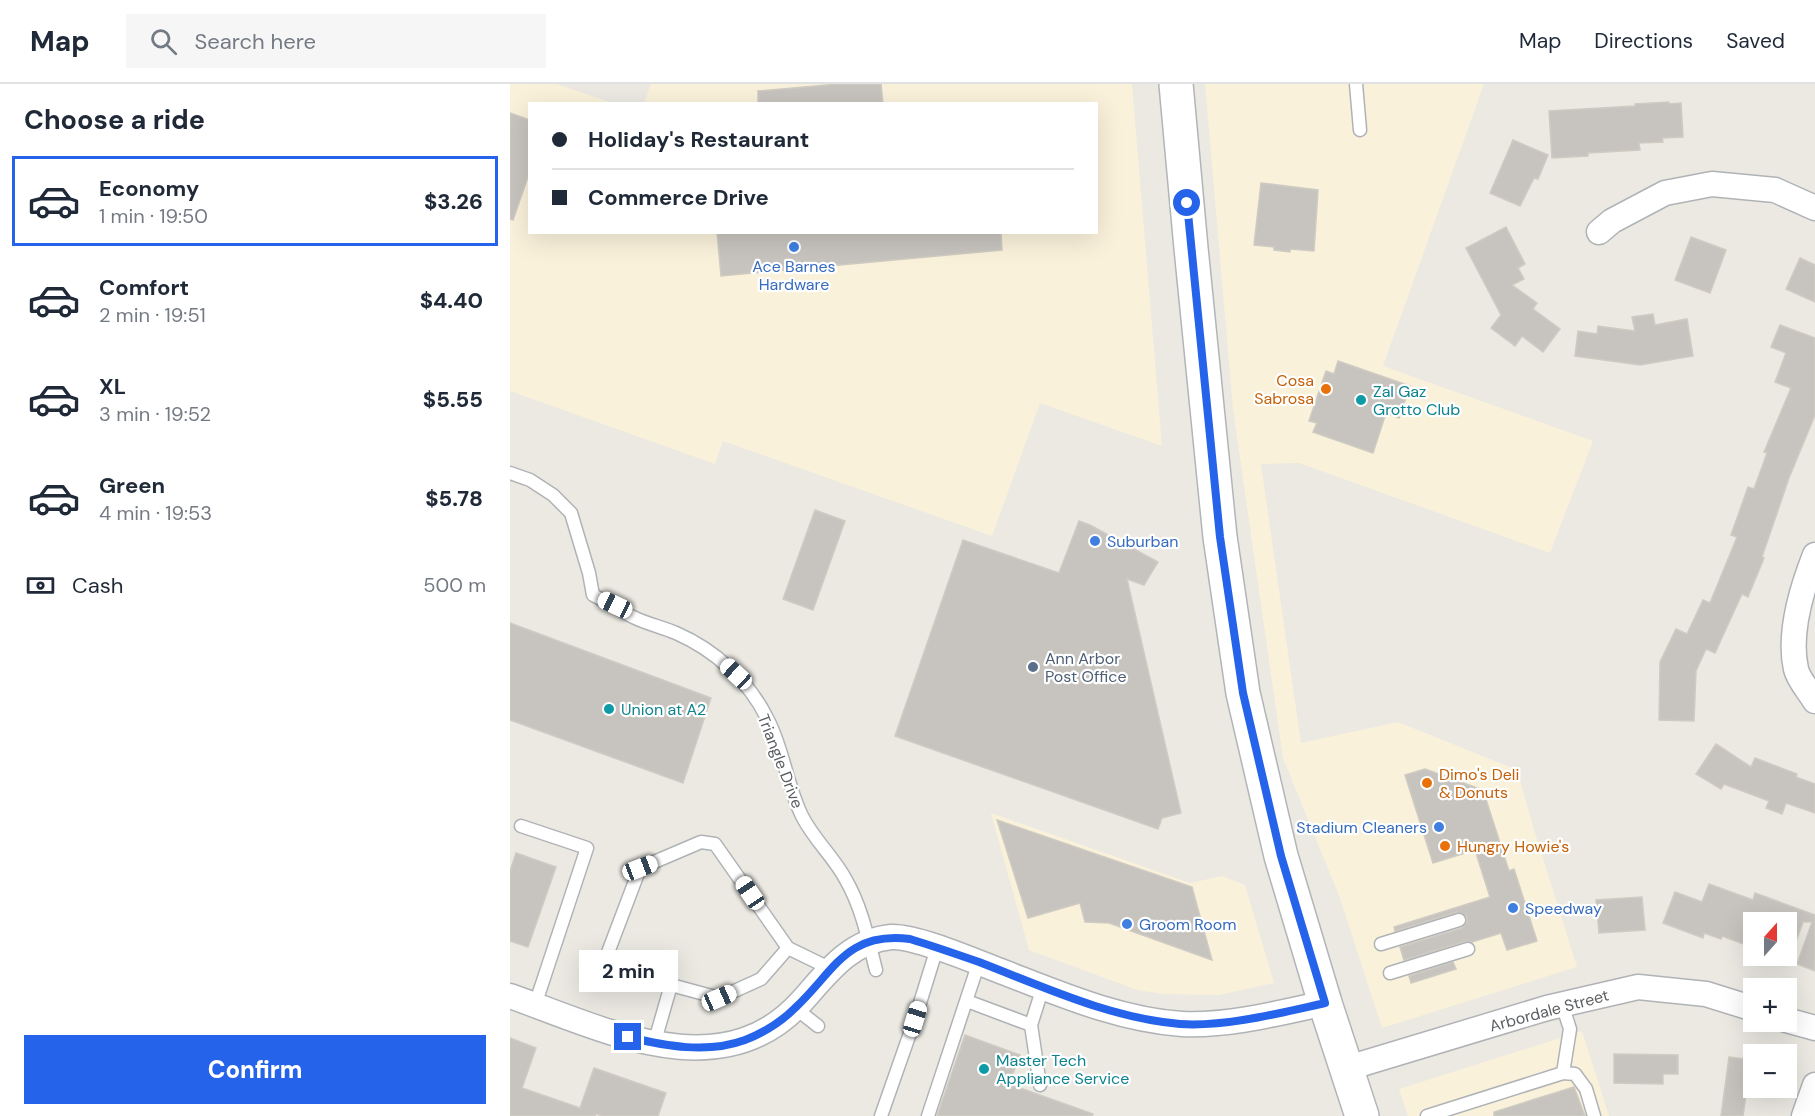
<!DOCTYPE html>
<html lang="en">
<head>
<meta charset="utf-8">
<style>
	:root { --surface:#fff; --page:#f6f6f7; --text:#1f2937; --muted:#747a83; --line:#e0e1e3; --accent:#2563eb }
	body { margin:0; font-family:"DM Sans",sans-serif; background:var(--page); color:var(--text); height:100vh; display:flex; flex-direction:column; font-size:22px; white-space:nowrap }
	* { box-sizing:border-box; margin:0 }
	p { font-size:20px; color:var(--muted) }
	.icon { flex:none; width:33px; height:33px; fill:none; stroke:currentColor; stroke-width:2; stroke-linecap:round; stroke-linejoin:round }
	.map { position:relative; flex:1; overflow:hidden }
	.panel { display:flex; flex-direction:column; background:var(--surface); width:510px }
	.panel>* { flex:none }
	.hud { position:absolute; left:18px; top:18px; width:570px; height:132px; border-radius:0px; box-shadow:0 6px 24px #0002; display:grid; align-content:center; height:132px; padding:0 24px; background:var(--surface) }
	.needle { width:39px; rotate:21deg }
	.buttons { position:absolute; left:1233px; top:828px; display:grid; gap:12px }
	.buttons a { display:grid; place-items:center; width:54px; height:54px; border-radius:0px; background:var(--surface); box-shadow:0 6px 24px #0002; font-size:30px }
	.end { position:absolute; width:27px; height:27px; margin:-14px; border:8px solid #2563eb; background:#fff; box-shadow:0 0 0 3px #fff }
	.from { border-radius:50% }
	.bubble { position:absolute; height:42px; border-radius:0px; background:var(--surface); box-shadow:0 6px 24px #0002; font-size:20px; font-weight:800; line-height:42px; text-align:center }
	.car { position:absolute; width:18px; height:36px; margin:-18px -9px; border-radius:8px; box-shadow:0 0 4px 2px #0007; background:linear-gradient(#fff 24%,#345 0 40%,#fff 0 76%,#345 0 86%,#fff 0) }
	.hud b { display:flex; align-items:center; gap:21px; height:57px; font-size:22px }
	.hud b+b { border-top:2px solid var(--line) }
	.hud i { width:15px; height:15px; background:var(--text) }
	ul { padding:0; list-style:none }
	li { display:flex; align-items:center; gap:18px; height:90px; margin:0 12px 9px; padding:0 12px; border:3px solid transparent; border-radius:0px }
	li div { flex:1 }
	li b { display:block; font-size:22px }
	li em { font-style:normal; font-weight:800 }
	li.current { border-color:var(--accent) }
	li>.icon { width:54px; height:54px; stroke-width:1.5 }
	h2 { padding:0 24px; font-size:27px; line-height:72px }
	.pay { display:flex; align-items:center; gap:15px; height:66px; padding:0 24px; font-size:22px }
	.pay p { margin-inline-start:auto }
	.primary-button { display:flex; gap:12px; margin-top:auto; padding:12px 24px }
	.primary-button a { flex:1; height:69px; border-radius:0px; background:var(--accent); color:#fff; font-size:24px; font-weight:800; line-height:69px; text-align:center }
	header { display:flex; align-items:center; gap:36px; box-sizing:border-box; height:84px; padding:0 30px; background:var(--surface); border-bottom:2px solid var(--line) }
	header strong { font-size:28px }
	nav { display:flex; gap:33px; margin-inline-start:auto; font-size:21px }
	.search { width:420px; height:54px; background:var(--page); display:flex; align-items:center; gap:15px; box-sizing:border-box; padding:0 21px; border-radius:0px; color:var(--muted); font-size:22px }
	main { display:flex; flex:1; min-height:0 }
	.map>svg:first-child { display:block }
	.commercial { fill:#f9f1da }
	.building { fill:#c7c4bf; stroke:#cfcbc2; stroke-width:1.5 }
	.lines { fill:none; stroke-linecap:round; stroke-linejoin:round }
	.lane-casing { stroke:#b0b3b6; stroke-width:15 }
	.street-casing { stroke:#b0b3b6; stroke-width:27 }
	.secondary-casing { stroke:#b2b5b8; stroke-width:36 }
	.lane { stroke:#fff; stroke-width:12 }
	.street { stroke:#fff; stroke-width:24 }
	.secondary { stroke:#fff; stroke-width:33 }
	.route { stroke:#2563eb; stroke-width:8 }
	.shop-dot { fill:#3f7fe0; stroke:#fff; stroke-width:2 }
	.food-dot { fill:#e8710a; stroke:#fff; stroke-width:2 }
	.culture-dot { fill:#0f9aa8; stroke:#fff; stroke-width:2 }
	.service-dot { fill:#5c6f8a; stroke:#fff; stroke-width:2 }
	.labels { text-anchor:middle; stroke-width:4.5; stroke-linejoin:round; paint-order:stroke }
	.shop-label { font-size:16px; fill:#366cbe; stroke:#fff; text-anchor:start }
	.food-label { font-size:16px; fill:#c56008; stroke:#fff; text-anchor:start }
	.culture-label { font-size:16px; fill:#0d838f; stroke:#fff; text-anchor:start }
	.service-label { font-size:16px; fill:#4e5e75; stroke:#fff; text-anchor:start }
	.street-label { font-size:16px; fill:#5b5e61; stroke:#fff }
</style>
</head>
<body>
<header>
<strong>Map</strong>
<div class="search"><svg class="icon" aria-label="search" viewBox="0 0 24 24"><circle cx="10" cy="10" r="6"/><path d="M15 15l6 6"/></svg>Search here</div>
<nav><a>Map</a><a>Directions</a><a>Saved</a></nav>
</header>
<main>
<section class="panel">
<h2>Choose a ride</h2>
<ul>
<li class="current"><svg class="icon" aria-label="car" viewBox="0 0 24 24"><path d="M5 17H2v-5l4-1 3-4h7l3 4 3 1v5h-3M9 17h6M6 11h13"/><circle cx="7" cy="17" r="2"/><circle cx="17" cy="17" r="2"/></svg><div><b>Economy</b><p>1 min · 19:50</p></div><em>$3.26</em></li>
<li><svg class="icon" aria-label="car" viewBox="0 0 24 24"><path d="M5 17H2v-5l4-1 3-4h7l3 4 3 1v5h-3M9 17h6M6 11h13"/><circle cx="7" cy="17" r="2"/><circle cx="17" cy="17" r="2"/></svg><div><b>Comfort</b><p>2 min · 19:51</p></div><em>$4.40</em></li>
<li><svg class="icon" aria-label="car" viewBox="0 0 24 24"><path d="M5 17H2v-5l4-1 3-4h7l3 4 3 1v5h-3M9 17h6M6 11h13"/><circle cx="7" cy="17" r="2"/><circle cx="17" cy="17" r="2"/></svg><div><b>XL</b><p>3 min · 19:52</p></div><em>$5.55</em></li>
<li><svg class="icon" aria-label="car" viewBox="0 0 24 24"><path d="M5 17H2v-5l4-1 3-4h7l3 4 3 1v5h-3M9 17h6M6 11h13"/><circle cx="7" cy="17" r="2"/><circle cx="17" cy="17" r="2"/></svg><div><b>Green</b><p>4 min · 19:53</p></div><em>$5.78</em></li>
</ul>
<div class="pay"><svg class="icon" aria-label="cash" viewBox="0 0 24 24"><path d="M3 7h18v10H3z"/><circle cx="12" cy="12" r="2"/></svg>Cash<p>500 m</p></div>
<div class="primary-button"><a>Confirm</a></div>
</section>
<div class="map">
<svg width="1305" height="1032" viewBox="0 0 1305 1032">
	<rect width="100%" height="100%" fill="#ebe9e2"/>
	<g class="commercial">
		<path d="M0,0H47L102,19L20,20V148H586V20L134,19L141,0H622L652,362L530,319L482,452L213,357L205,380L0,307Z"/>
		<path d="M695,0H974L873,282L1083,357L1040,469L789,379L751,380L791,659L888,638L1007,686L1025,749L1067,883L872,944L830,814L773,674L723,325Z"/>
		<path d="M481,729L680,799L712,792L735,801L764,899L709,911L653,910L627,906L519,866Z"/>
		<path d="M1072,947L1099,1032H898L889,1005Z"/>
	</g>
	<g class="building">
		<path d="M328,0H371L373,20H248V7Z"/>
		<path d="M1159,18V20L1171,19L1173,53L1152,54L1153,58L1129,59L1130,66L1078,69V72L1042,74L1039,27L1125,22V20Z"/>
		<path d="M0,29L20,36V87L3,136L0,135Z"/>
		<path d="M1003,56L1038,71L1028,95L1024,94L1010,122L980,109Z"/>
		<path d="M751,99L808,106L804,167L780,165V168L764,166V163L744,161Z"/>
		<path d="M996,143L1015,180L1008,184L1014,195L1002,201L1027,219L1023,225L1050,245L1033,268L1012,252L1005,262L981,244L991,231L956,164Z"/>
		<path d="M207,148H491L492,166L211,192Z"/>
		<path d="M1181,153L1216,166L1200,209L1165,196Z"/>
		<path d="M1290,174L1305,181V218L1276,205Z"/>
		<path d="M1143,230L1145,241L1177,235L1183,272L1130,281L1065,272L1068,247L1087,250L1088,242L1125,247L1122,233Z"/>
		<path d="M1270,241L1305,254V331L1279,394L1252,473L1254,474L1238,513L1232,510L1205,569L1196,565L1186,587L1184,637L1149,636L1150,578L1166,545L1177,550L1193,516L1200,519L1227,453L1221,451L1238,403L1244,405L1257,369L1254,368L1281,304L1265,298L1276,269L1261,263Z"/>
		<path d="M828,277L900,302L889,334L876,329L863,369L803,348L807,339L799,337L816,287L824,290Z"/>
		<path d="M305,426L335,437L303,526L273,515Z"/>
		<path d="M569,437L580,441L648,478L634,501L617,495L671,729L652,734L648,745L385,652L453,456L549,489Z"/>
		<path d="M0,539L201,614L173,699L0,636Z"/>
		<path d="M1206,660L1241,683L1245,674L1287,690L1286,693L1305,700V729L1276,719L1272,730L1256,724L1259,717L1214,700L1211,705L1186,690Z"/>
		<path d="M915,685L973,706L999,787L1004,785L1027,857L997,866L991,849L962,858L956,857L894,876L890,863L952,844L957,838V833L954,830L947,828L885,847L884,843L980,813L965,766L923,779L895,691Z"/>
		<path d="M487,736L682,803L702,876L599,839L575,838L570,819L518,834Z"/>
		<path d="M6,769L46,783L18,863L0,857V787Z"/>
		<path d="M1199,800L1243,816L1245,809L1305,831V887L1287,880L1302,838H1293L1279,877H1276V838H1244V864L1212,852L1211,855L1194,849L1193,854L1153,839L1165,808L1192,818Z"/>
		<path d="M1132,813L1135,846L1089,849L1086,816Z"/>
		<path d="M943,878L946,885L901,899L899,892Z"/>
		<path d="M455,951L510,971L499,1000L583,1030L582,1032H427Z"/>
		<path d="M0,954L26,964L12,1004L70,1024L84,984L156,1009L148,1032H93L86,1030L85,1032H0Z"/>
		<path d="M1104,970L1168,971V990H1153V1000L1104,999Z"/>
		<path d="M1219,973L1241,976V979L1244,980V1005H1237L1233,1032H1211Z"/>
		<path d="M1064,1003L1075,1032H984V1028Z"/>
	</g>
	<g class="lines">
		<g class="lane-casing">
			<g id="lane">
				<path d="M846,0L850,46"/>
				<path d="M0,389L20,396L43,411L61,429L79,489L83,511C97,518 110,526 123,533C137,540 152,543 166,549C205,566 238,596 257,634C273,663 277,702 292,732C304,756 324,773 336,796C352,824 358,855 366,886"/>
				<path d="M11,742L77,764L25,921"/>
				<path d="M871,860L949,836"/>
				<path d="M880,889L958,865"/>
				<path d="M161,901L209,914L251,895L278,864"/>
				<path d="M457,917L521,941L533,903"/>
				<path d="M1052,920L1060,945L1053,989"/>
				<path d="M285,924L308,942"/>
				<path d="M521,941L530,1001"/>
				<path d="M144,960L161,901L94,879L130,784L191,758L205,760L278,864L319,884"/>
				<path d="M371,1032L405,935L427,864"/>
				<path d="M418,1032L469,878"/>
				<path d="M917,1032L1053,989L1065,990L1076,1005L1084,1032"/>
			</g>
		</g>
		<g class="street-casing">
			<g id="street">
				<path d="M1089,148L1102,137L1155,109L1202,100L1265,106L1305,124"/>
				<path d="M1305,471C1292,504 1278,550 1286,585C1288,595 1299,607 1305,617"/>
				<path d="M0,912C91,944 212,1007 292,917C317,889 340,857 381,853C405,851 469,879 493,888C550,910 610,936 672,940C719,942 769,929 815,919"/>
				<path d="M1276,936L1305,944"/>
				<path d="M838,984L1037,924L1128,903L1196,910L1244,925"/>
				<path d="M1294,1032L1305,1001"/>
			</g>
		</g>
		<g class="secondary-casing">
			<path id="secondary" d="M666,0L681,164L710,453L733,609L771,772L815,919L852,1032"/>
		</g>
		<use href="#lane" class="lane"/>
		<use href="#street" class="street"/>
		<use href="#secondary" class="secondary"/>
	</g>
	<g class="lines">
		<path class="route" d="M118,953C156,962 197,970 235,956C253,949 271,938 285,924C324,888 336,847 400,855C423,862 446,870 469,878C534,903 600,934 670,940C716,943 770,929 815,919L771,772L733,609L710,453L677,119"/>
	</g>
	<g class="shop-dot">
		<circle cx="284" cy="163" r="6"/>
		<circle cx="585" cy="457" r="6"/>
		<circle cx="929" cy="743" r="6"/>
		<circle cx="1003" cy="824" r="6"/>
		<circle cx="617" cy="840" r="6"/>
	</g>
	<g class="food-dot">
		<circle cx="816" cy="305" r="6"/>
		<circle cx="917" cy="699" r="6"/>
		<circle cx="935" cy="762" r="6"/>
	</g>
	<g class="culture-dot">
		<circle cx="851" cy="316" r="6"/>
		<circle cx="99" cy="625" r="6"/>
		<circle cx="474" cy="985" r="6"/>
	</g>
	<circle class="service-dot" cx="523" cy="583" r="6"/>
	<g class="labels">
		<g class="shop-label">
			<text x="284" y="188" text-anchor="middle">Ace Barnes<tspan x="284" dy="18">Hardware</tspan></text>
			<text x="597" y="463">Suburban</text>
			<text x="917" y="749" text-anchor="end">Stadium Cleaners</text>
			<text x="1015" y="830">Speedway</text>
			<text x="629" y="846">Groom Room</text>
		</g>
		<g class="food-label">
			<text x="804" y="302" text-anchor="end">Cosa<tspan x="804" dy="18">Sabrosa</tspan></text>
			<text x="929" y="696">Dimo's Deli<tspan x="929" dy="18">&amp; Donuts</tspan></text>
			<text x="947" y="768">Hungry Howie's</text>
		</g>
		<g class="culture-label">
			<text x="863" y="313">Zal Gaz<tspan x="863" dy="18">Grotto Club</tspan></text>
			<text x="111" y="631">Union at A2</text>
			<text x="486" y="982">Master Tech<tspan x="486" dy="18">Appliance Service</tspan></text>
		</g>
		<g class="service-label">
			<text x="535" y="580">Ann Arbor<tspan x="535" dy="18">Post Office</tspan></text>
		</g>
		<g class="street-label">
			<text transform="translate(271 677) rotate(69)" y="6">Triangle Drive</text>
			<text transform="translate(1039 926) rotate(-15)" y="6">Arbordale Street</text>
		</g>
	</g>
</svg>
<div class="buttons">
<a><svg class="needle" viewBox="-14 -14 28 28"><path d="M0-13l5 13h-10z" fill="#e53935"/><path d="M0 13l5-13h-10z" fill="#747a83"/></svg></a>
<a>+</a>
<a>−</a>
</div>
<i class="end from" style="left:677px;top:119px"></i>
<i class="end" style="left:118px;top:953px"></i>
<div class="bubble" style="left:69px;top:866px;width:99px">2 min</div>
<i class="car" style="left:105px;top:521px;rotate:295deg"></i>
<i class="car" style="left:226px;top:590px;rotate:313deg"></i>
<i class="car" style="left:130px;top:784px;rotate:69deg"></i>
<i class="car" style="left:240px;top:809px;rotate:326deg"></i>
<i class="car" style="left:209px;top:914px;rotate:66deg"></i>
<i class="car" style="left:405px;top:935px;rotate:17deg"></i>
<div class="hud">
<b><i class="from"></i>Holiday's Restaurant</b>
<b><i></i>Commerce Drive</b>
</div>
</div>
</main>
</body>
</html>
